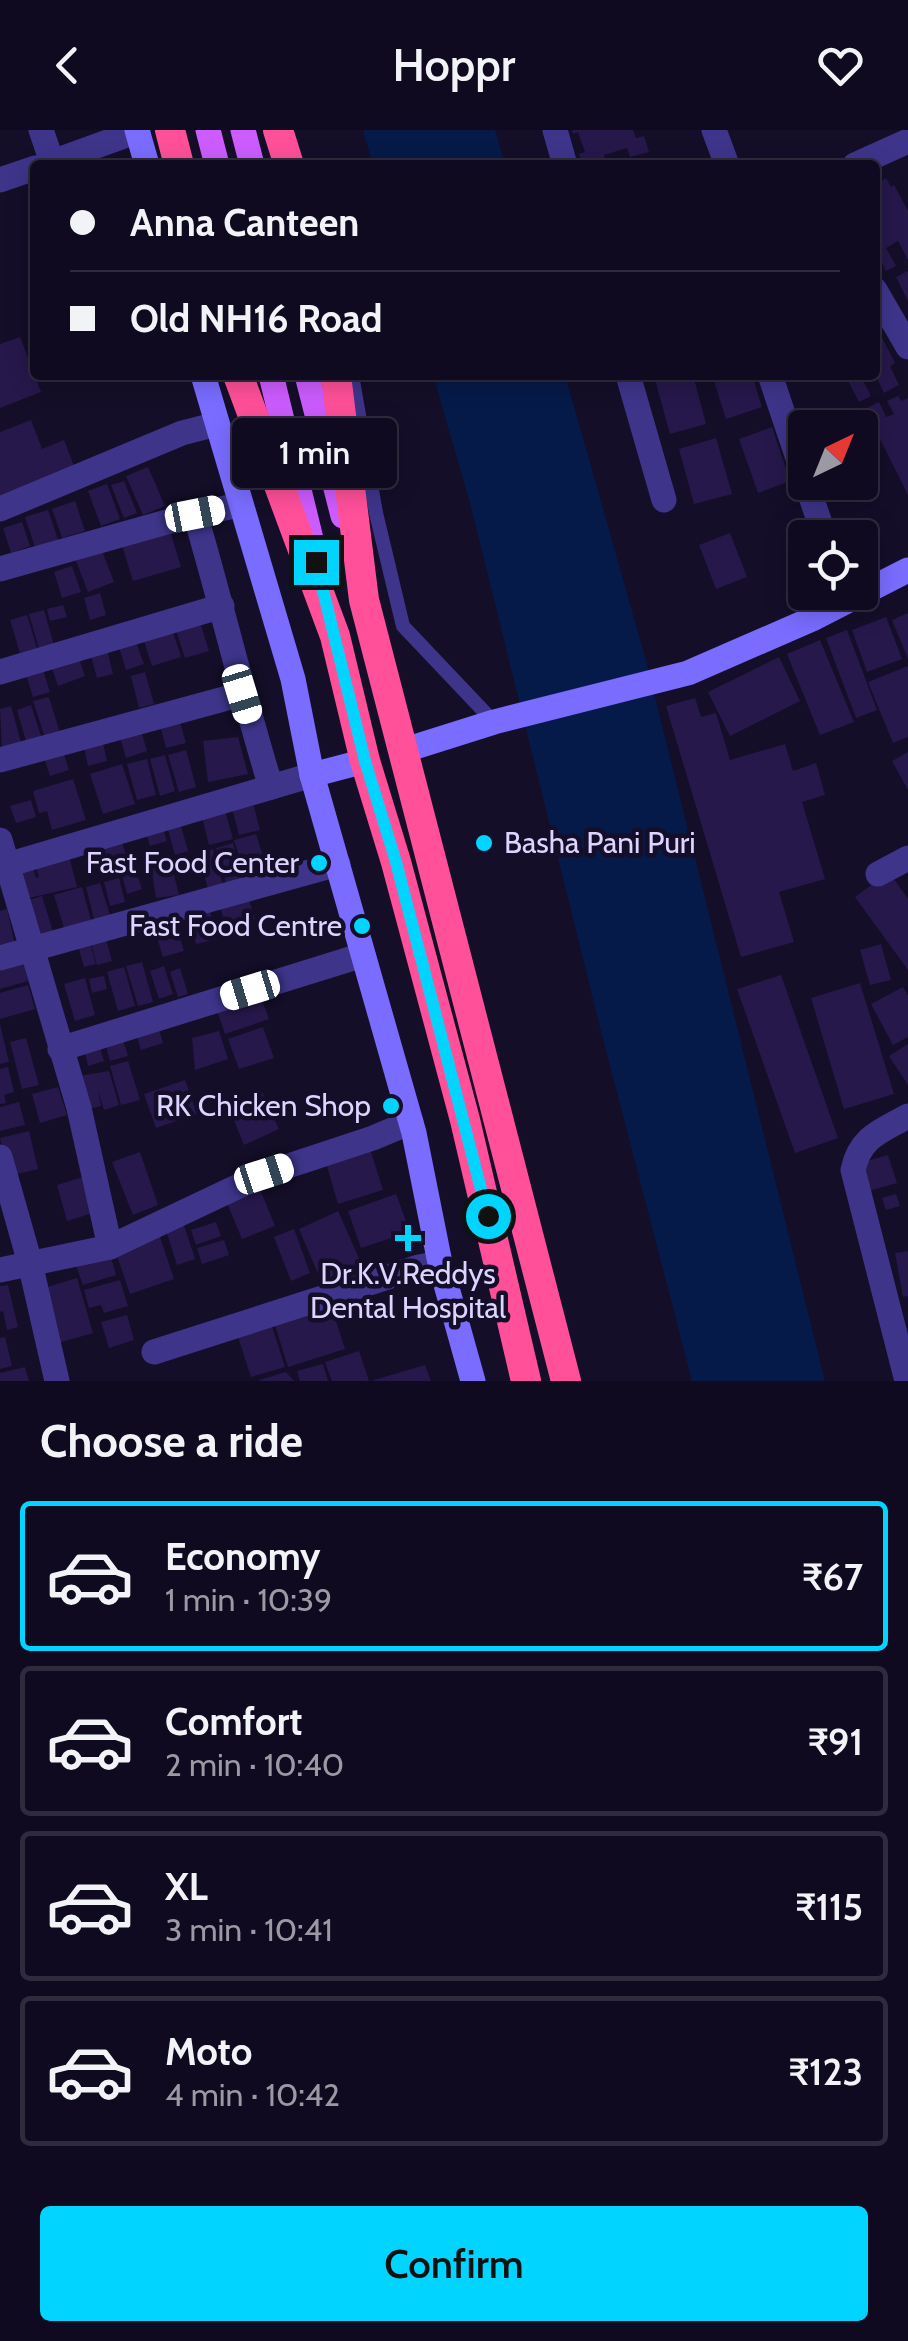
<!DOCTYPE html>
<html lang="en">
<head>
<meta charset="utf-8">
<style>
	:root { --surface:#0f0a1f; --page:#181328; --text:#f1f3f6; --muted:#9b9aa4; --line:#2f2b3d; --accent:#01d5ff }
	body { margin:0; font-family:Cabin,sans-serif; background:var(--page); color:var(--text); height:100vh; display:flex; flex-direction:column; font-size:38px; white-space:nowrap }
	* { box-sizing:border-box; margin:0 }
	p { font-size:32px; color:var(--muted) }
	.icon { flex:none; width:55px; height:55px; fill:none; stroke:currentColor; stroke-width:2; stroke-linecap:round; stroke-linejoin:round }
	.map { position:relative; height:1251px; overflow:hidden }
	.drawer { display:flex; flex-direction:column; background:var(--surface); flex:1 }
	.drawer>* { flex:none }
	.guide { position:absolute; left:30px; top:30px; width:850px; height:220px; border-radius:10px; box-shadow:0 5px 25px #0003,0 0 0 2px var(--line); display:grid; align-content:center; height:220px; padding:0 40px; background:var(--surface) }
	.needle { width:65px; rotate:43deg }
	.tools { position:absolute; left:788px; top:280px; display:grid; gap:20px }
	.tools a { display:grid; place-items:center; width:90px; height:90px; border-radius:10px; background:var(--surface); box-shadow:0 5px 25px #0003,0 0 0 2px var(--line); font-size:50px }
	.end { position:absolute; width:45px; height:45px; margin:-22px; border:12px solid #01d5ff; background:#111; box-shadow:0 0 0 5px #111 }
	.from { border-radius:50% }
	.bubble { position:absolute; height:70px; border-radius:10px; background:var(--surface); box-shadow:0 5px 25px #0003,0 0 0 2px var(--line); font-size:32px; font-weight:600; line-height:70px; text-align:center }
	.car { position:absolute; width:30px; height:60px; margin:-30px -15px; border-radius:12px; box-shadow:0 0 8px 2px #0007; background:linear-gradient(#fff 24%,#345 0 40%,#fff 0 76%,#345 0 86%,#fff 0) }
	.guide b { display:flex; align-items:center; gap:35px; height:95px; font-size:38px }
	.guide b+b { border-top:2px solid var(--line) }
	.guide i { width:25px; height:25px; background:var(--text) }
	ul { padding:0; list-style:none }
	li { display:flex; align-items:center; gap:30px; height:150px; margin:0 20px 15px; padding:0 20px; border:5px solid var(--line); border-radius:10px }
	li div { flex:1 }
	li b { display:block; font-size:38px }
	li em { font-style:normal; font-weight:600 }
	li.on { border-color:var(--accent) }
	li>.icon { width:90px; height:90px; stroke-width:1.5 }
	h2 { padding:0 40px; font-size:45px; line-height:120px }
	.primary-button { display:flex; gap:20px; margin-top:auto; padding:20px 40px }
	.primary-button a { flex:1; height:115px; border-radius:10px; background:var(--accent); color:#111; font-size:40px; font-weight:600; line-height:115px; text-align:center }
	header { display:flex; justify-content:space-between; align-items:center; height:130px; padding:0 40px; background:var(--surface); font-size:45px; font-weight:600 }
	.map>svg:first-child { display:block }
	.water { fill:#061a49 }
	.building { fill:#26184b }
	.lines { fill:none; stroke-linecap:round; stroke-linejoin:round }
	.lane { stroke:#3e358b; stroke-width:14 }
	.street { stroke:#3e358b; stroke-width:25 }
	.secondary { stroke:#7a6cff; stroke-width:25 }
	.primary { stroke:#cd5cff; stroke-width:25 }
	.highway { stroke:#ff5099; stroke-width:30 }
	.route { stroke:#01d5ff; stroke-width:12 }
	.poi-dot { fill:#01d5ff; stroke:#140e29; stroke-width:4 }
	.labels { text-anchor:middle; stroke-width:9; stroke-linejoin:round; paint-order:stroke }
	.poi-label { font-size:30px; fill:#ddd5ff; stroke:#140e29; text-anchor:end }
</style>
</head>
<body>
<header><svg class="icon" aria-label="back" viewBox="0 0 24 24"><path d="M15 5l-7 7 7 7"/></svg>Hoppr<svg class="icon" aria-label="heart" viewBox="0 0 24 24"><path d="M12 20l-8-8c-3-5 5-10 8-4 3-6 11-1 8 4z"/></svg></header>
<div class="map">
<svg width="908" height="1251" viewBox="0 0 908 1251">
	<rect width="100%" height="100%" fill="#140e29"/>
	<g class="water">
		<path d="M363,0H495L505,35H373Z"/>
		<path d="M433,245H565L645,527L825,1251H692L600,897L470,373Z"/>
	</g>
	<g class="building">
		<path d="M572,0H633L636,8L644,6L649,22L630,27L627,18L604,25L607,35H583L579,24L585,22L578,2L573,4Z"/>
		<path d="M875,45L879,52L886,48L891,57L894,55L908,81V130L898,111L886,118L896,136L886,141L875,119Z"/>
		<path d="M908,141V171L896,147Z"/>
		<path d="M875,194L895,233L890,236L899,255L884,263L875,244Z"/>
		<path d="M20,207L41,262L0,278V214Z"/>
		<path d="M693,245L706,294L670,304L654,246Z"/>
		<path d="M712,245H752L762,277L726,289Z"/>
		<path d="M845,245H860L871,266L859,272Z"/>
		<path d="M898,266L901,271L908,268V365L865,279L879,272L886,287L894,284L887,271Z"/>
		<path d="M31,290L42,319L64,310L74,336L0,371V302Z"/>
		<path d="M772,297L790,351L758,363L739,309Z"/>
		<path d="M716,308L732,364L694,374L679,319Z"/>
		<path d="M148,337L165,376L143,385L126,346Z"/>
		<path d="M124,351L137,383L124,388L111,355Z"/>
		<path d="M107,354L120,389L101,396L88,361Z"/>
		<path d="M75,371L85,401L62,408L52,379Z"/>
		<path d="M48,380L59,412L36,420L25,387Z"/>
		<path d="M22,392L30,416L11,423L3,398Z"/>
		<path d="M170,401L181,437L133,451L122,415Z"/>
		<path d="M730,403L747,447L716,459L699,415Z"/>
		<path d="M99,413L114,452L88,462L73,423Z"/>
		<path d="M72,436L81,462L62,468L54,442Z"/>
		<path d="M100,463L106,485L90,490L84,468Z"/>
		<path d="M63,475L67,487L50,491L47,479Z"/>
		<path d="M44,480L54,515L39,519L29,484Z"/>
		<path d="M908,483V529L892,490Z"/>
		<path d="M27,485L37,518L20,523L10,490Z"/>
		<path d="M886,487L902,529L867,542L852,500Z"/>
		<path d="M199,489L209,521L185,528L175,497Z"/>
		<path d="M171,496L181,527L152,536L142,505Z"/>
		<path d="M847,500L877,580L856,588L826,508Z"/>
		<path d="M134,506L144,534L126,540L117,511Z"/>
		<path d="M820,510L854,592L820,605L787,524Z"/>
		<path d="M106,515L113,544L97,548L89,519Z"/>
		<path d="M77,523L85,546L58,556L50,532Z"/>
		<path d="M779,527L800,571L730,606L708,562Z"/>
		<path d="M41,533L50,562L33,567L24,538Z"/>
		<path d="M908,536V607L893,613L868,552Z"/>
		<path d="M145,542L154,574L139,578L131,546Z"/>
		<path d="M49,567L60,603L45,608L33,571Z"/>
		<path d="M695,568L701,587L716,583L730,630L785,614L793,641L816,633L825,665L802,672L825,749L779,762L794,812L741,827L666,576Z"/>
		<path d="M31,575L41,606L26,611L17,580Z"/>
		<path d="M11,576L22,616L2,622L0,579Z"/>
		<path d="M178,586L186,613L166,618L159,591Z"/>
		<path d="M140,597L147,621L126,628L119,604Z"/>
		<path d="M238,607L248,644L208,652L203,611Z"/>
		<path d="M102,608L107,631L88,636L83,612Z"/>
		<path d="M61,615L69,640L50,646L42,621Z"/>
		<path d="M186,620L196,657L179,662L168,625Z"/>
		<path d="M908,622V660L892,631Z"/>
		<path d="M165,625L175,661L160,666L150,629Z"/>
		<path d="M147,629L156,665L137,670L127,634Z"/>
		<path d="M122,634L135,674L103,684L90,644Z"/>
		<path d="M73,649L86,690L52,700L47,681L39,683L33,661Z"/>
		<path d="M31,670L36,687L16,693L10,676Z"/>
		<path d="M223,673L233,709L209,715L200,679Z"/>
		<path d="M253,673L260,700L239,705L232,678Z"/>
		<path d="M161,693L167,711L150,716L145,699Z"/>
		<path d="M181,696L188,721L175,725L168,700Z"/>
		<path d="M256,704L269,745L247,751L234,710Z"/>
		<path d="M121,708L129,737L108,743L99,714Z"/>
		<path d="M233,713L244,752L227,757L216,718Z"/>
		<path d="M213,719L224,759L209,763L198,723Z"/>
		<path d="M68,722L77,757L20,770L14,753L31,730L36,748L39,747L34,731Z"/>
		<path d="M170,729L179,765L156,768L151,736Z"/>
		<path d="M136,741L142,759L127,764L122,745Z"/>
		<path d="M889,742L908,769V840L855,767Z"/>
		<path d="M119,748L125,772L110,776L104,752Z"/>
		<path d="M100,753L110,785L94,789L86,757Z"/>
		<path d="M82,757L91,790L64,798L54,765Z"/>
		<path d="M247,764L255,789L226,798L219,773Z"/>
		<path d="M42,766L53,802L30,809L19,773Z"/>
		<path d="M208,772L217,809L196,814L187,777Z"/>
		<path d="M7,779L16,819L5,822L3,814L0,815V781Z"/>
		<path d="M173,785L184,821L163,827L152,791Z"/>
		<path d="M106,809L112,831L97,835L91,813Z"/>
		<path d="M90,813L96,834L84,837L78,816Z"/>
		<path d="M881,814L891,850L870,855L860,820Z"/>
		<path d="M21,823L28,851L0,859V829Z"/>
		<path d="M142,832L153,872L138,876L126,836Z"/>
		<path d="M164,836L173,864L159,869L150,841Z"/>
		<path d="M124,837L135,876L118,881L107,842Z"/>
		<path d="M180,838L188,864L178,867L170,842Z"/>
		<path d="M781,845L838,1008L795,1023L737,859Z"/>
		<path d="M104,846L107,859L92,863L89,849Z"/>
		<path d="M85,848L95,885L75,891L64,854Z"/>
		<path d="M255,851L269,889L225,904L212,866Z"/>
		<path d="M860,853L894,964L844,979L811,868Z"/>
		<path d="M28,855L35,879L0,889V863Z"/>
		<path d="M903,857L908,866V907L893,915L871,874Z"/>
		<path d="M155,886L163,913L141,920L133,893Z"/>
		<path d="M0,894L9,932L0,934Z"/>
		<path d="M118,894L128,926L110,931L101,899Z"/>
		<path d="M263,897L274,928L239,939L228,909Z"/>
		<path d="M219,901L228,929L195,940L192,908Z"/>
		<path d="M97,907L104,931L88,936L82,911Z"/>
		<path d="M26,908L39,955L22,959L10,912Z"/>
		<path d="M908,914V955L889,926Z"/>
		<path d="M128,931L140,970L121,975L110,936Z"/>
		<path d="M8,937L14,962L4,965L6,973L0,974V939Z"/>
		<path d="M109,941L119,975L104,980L98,961L101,976L81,981L73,947Z"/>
		<path d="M185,950L197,984L156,998L144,964Z"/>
		<path d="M58,957L67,985L40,993L32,964Z"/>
		<path d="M262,962L279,999L244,1015L227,973Z"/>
		<path d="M19,972L25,995L0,1001V977Z"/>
		<path d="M29,1001L38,1039L9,1046L0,1008Z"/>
		<path d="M369,1016L383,1060L338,1074L325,1029Z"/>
		<path d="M140,1022L158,1075L133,1085L112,1032Z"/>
		<path d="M888,1025L897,1053L868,1061L860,1033Z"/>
		<path d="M86,1046L96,1082L67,1091L57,1055Z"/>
		<path d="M260,1059L275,1096L242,1109L227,1073Z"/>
		<path d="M396,1064L410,1102L361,1118L348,1081Z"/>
		<path d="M896,1064L900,1076L886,1080L882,1068Z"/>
		<path d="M338,1081L362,1135L322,1153L299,1099Z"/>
		<path d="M183,1092L195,1129L177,1135L165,1097Z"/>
		<path d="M216,1092L221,1106L196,1115L191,1100Z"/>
		<path d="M294,1099L310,1143L291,1151L274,1107Z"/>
		<path d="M158,1101L174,1149L130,1164L115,1120Z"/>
		<path d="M224,1110L229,1125L202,1134L197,1118Z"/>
		<path d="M109,1121L116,1145L83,1155L75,1132Z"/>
		<path d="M908,1121V1166L903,1167L895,1123Z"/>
		<path d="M77,1148L93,1203L55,1214L41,1159Z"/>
		<path d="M120,1150L128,1176L104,1183L101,1175L89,1178L84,1160Z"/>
		<path d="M8,1155L18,1197L7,1200L3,1181L0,1182V1156Z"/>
		<path d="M330,1172L345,1219L288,1237L273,1189Z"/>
		<path d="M127,1185L134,1210L109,1218L101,1192Z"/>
		<path d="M271,1193L285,1237L251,1247L237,1204Z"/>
		<path d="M5,1207L12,1236L0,1239V1208Z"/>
		<path d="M359,1221L369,1251H332L325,1232Z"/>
		<path d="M323,1234L328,1251H300L297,1241Z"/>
		<path d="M425,1235L431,1251H374V1250Z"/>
		<path d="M25,1237L29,1251H0V1243Z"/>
		<path d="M286,1242L294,1251H260L259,1250Z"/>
	</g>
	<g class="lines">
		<path class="lane" d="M352,245L376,383L403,496L494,592"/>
		<g class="street">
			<path d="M41,0L52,32"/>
			<path d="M555,0L565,35"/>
			<path d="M714,0L727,35"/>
			<path d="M44,35L138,1"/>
			<path d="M855,35L908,11"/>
			<path d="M0,50L35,38"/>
			<path d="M875,160L908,217"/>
			<path d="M628,245L664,370"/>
			<path d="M770,245L805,349"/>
			<path d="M806,352L825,408"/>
			<path d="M0,379L182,303L217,294"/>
			<path d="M195,384C222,475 243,567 271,657"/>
			<path d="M0,439L195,384L240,375"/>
			<path d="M0,542L222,476"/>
			<path d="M0,630L242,564"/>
			<path d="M0,710L79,978L110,1117"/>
			<path d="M0,737L312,645"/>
			<path d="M878,744L908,728"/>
			<path d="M0,828L338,734"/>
			<path d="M60,919L363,825"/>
			<path d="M0,1027L30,1133L57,1251"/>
			<path d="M0,1140L110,1117L264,1044L373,1008L411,992"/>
			<path d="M154,1222L419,1137L440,1133"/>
			<path d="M907,1251L853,1040C860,1007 881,1001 908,986"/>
		</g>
		<g class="secondary">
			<path d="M137,0L147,35"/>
			<path d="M203,245L293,549L312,645L414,1003L440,1133L473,1251"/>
			<path d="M402,621L494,592L688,543L812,489L908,440"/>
			<path d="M312,645L365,631"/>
		</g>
		<g class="primary">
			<path d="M208,0L217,35"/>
			<path d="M243,0L252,35"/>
			<path d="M271,245L311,409"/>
			<path d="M307,245L343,386"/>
		</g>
		<g class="highway">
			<path d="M170,0L179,35"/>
			<path d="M278,0L289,35"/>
			<path d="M238,245L335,506L365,631L396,732L465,990L526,1251"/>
			<path d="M336,245L364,470L566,1251"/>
		</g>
	</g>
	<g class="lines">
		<path class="route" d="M316,432L365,631L396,732L488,1086"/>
	</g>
	<g class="poi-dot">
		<circle cx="484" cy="713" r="10"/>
		<circle cx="319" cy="733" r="10"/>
		<circle cx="362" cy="796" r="10"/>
		<circle cx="391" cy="976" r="10"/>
		<path d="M403 1093h10v10h10v10h-10v10h-10v-10h-10v-10h10z"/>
	</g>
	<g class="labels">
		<g class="poi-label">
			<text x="504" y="723" text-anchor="start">Basha Pani Puri</text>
			<text x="299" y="743">Fast Food Center</text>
			<text x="342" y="806">Fast Food Centre</text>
			<text x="371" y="986">RK Chicken Shop</text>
			<text x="408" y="1154" text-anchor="middle">Dr.K.V.Reddys<tspan x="408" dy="34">Dental Hospital</tspan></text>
		</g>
	</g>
</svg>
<div class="tools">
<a><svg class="needle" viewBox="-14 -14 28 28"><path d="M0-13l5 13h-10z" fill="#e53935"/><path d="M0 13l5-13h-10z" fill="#9b9aa4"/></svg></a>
<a><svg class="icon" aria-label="locate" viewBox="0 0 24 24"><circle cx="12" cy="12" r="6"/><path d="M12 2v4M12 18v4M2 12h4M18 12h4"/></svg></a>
</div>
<i class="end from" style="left:488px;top:1086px"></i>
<i class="end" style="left:316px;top:432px"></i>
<div class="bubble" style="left:232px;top:288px;width:165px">1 min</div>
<i class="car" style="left:195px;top:384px;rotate:79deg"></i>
<i class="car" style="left:242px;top:564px;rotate:163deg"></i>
<i class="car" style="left:250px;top:860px;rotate:253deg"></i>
<i class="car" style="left:264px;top:1044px;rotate:72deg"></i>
<div class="guide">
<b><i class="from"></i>Anna Canteen</b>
<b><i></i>Old NH16 Road</b>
</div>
</div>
<section class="drawer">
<h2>Choose a ride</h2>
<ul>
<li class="on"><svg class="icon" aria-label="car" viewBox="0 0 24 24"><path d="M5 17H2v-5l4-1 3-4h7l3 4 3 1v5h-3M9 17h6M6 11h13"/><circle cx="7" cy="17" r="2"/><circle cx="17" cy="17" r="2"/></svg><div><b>Economy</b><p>1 min · 10:39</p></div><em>₹67</em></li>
<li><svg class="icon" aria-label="car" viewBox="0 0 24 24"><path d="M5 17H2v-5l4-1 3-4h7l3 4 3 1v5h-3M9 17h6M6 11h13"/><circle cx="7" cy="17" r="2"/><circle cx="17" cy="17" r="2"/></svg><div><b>Comfort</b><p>2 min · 10:40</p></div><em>₹91</em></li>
<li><svg class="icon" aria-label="car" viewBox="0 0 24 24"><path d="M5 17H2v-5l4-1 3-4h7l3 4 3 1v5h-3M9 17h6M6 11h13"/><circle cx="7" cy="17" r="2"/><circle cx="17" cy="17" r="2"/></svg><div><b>XL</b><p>3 min · 10:41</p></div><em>₹115</em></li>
<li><svg class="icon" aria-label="car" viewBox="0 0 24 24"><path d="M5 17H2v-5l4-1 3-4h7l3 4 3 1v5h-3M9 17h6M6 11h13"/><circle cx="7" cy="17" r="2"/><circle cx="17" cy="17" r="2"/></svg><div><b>Moto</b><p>4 min · 10:42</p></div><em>₹123</em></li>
</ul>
<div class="primary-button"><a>Confirm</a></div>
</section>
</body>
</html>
